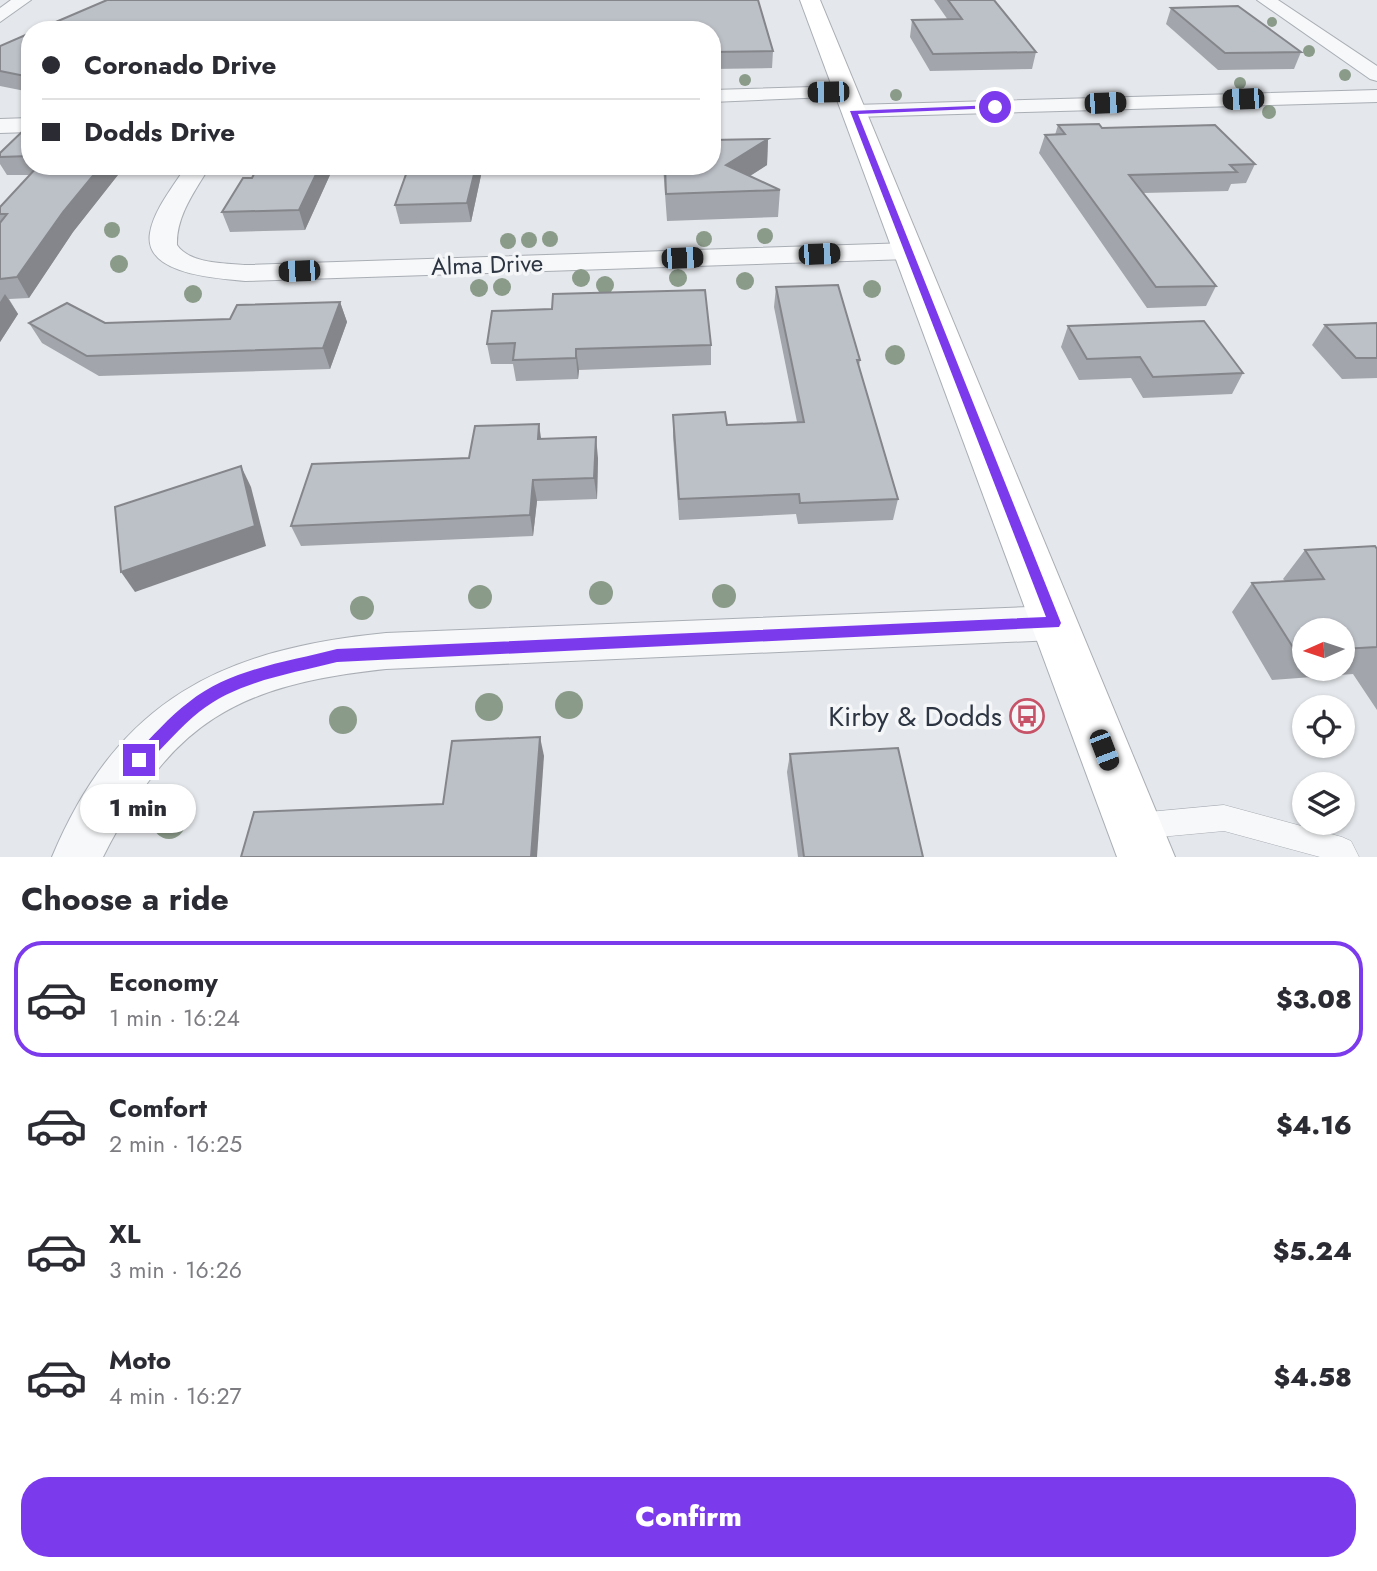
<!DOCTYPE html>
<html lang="en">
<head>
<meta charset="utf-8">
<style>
	:root { --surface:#fff; --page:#f7f7f7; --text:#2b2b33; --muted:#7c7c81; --line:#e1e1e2; --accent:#7c3aed }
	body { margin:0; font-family:Jost,sans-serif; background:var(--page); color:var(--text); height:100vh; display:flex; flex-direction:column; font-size:26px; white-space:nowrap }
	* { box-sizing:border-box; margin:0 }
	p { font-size:23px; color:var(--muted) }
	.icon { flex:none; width:38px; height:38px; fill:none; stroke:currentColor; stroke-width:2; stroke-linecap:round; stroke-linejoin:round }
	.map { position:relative; height:857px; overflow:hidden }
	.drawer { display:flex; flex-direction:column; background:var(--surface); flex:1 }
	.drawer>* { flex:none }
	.guide { position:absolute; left:21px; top:21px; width:700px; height:154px; border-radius:28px; box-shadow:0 2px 5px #0004; display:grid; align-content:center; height:154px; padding:0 21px; background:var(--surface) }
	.needle { width:46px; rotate:267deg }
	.controls { position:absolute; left:1292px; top:618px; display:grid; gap:14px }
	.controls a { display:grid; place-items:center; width:63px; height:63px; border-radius:50%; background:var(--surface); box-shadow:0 2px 5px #0004; font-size:35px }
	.end { position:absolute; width:32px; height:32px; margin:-16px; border:9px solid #7c3aed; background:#fff; box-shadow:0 0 0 4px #fff }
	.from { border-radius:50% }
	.bubble { position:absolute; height:49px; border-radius:24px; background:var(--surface); box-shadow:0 2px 5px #0004; font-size:23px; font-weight:800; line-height:49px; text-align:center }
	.car { position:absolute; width:21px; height:42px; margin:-21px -10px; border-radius:9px; box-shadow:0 0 5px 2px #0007; background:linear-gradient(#222 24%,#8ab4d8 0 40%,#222 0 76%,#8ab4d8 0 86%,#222 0) }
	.guide b { display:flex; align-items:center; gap:24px; height:66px; font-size:26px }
	.guide b+b { border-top:2px solid var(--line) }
	.guide i { width:18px; height:18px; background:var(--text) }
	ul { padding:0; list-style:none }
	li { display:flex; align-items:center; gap:21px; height:116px; margin:0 14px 10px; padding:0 7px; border:4px solid transparent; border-radius:28px }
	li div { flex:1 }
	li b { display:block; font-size:26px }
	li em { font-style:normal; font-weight:800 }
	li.on { border-color:var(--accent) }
	li>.icon { width:63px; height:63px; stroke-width:1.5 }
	h2 { padding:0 21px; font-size:32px; line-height:84px }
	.primary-button { display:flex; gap:14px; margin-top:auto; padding:14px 21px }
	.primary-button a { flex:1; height:80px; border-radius:28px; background:var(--accent); color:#fff; font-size:28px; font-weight:800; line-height:80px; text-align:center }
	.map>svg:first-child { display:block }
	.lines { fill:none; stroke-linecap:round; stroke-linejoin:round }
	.service-casing { stroke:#a9aeb5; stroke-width:1 }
	.minor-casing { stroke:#a9aeb5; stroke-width:2 }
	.secondary-casing { stroke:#a9aeb5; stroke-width:2 }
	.service { fill:#f7f8f9; fill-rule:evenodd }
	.minor { fill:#f7f8f9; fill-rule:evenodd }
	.secondary { fill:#fff; fill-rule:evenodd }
	.tree { fill:#8b9b8a }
	.wall { fill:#a2a5ab; fill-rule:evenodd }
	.shaded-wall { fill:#84868b }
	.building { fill:#bcc0c7; stroke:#84868b; stroke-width:2 }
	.route { fill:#7c3aed }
	.labels { text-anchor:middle; stroke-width:7; stroke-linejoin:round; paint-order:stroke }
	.street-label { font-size:24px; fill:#2d3542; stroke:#f4f6f8 }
	.near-poi-label { font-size:28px; fill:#2d3542; stroke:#f4f6f8; text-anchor:end }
</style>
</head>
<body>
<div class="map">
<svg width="1377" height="857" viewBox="0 0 1377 857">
	<rect width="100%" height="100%" fill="#e4e7eb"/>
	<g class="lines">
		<g class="service-casing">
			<path id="service" d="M1224,805L1342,837L1351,841L1359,857H1320L1224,831L1138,839L1129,835L1125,826L1129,817L1138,813Z"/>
		</g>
		<g class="minor-casing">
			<g id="minor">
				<path d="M11,0H31L0,22V8Z"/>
				<path d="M1257,0H1278L1377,66V81L1370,79Z"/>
				<path d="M846,86L856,92L853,96L712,102V90Z"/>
				<path d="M1377,90V102L854,117L843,111L854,105Z"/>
				<path d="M30,118V132L0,133V119Z"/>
				<path d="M186,166H210C195,191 176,216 177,245C190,264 224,263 245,265L909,243L918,245L922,251L918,257L909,259L245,281C217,278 143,275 150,233C154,209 174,186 186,166Z"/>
				<path d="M1055,606L1069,611L1075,623L1069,635L1055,640L386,669C237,685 172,721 103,857H52C118,699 223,649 386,633Z"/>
			</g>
		</g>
		<g class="secondary-casing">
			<path id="secondary" d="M800,0H820L1175,857H1117Z"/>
		</g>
		<use href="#service" class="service"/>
		<use href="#minor" class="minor"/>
		<use href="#secondary" class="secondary"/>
	</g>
	<g class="tree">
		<circle cx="1272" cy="22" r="5"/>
		<circle cx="1309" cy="51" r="6"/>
		<circle cx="1345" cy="75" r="6"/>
		<circle cx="745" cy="80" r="6"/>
		<circle cx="1240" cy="83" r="6"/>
		<circle cx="896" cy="95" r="6"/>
		<circle cx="1269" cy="112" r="7"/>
		<circle cx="112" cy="230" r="8"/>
		<circle cx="765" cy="236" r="8"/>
		<circle cx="550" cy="239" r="8"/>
		<circle cx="704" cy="239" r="8"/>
		<circle cx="529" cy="240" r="8"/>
		<circle cx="508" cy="241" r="8"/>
		<circle cx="119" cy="264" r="9"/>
		<circle cx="581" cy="278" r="9"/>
		<circle cx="678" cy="278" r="9"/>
		<circle cx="745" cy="281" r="9"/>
		<circle cx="605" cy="285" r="9"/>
		<circle cx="502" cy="287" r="9"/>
		<circle cx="479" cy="288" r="9"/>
		<circle cx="872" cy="289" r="9"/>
		<circle cx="193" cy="294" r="9"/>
		<circle cx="895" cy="355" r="10"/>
		<circle cx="601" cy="593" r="12"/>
		<circle cx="724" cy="596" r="12"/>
		<circle cx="480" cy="597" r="12"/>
		<circle cx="362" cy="608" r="12"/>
		<circle cx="569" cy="705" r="14"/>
		<circle cx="489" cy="707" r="14"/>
		<circle cx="343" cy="720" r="14"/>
		<circle cx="169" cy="823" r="16"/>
	</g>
	<g class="wall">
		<path d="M934,0H994L1036,52L1032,69L930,71L910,37L912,20H948Z"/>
		<path d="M1171,8L1301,52L1294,69L1218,70L1166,24Z"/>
		<path d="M712,30L773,51L772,68L712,69Z"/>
		<path d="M30,33V92L0,86V46Z"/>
		<path d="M30,124V166H125L73,232L29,298L9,299L18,314L0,342V207L30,175H7L0,164V153Z"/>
		<path d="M1058,125L1102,128L1255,164L1246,183L1231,184L1228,191L1143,193L1216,286L1206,306L1147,308L1039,153L1045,135H1055Z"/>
		<path d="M768,139L767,165L750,176L780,190L778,217L667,221L663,166H712Z"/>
		<path d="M258,166H334L305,230L230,232L222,212L252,178Z"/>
		<path d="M483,166L471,222L400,224L395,205Z"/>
		<path d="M776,287L860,360L859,366L898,499L893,520L798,524L796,514L679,520L673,436V415L727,425L797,422L774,307Z"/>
		<path d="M340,302L347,322L330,369L99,376L42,343L29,323H105L230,319Z"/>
		<path d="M492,311L711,345V365L579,370L578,379L516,381L513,364H491L487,344Z"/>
		<path d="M1377,323V378L1342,379L1312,345L1325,325Z"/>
		<path d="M1068,326L1243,373L1232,394L1143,398L1131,378L1079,380L1061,347Z"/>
		<path d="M541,439L598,458L597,499L537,501L533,536L301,546L291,526L469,458Z"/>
		<path d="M1377,549V710L1353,674L1272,680L1232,612L1252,583L1285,581L1283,579L1305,550ZM1304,630H1342V668H1304Z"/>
		<path d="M790,754L923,857H798L787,772Z"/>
	</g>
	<g class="shaded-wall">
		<path d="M768,139L767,165L726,191V165Z"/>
		<path d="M101,166H125L73,232L29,298L17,277L63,212Z"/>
		<path d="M320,166H334L305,230L299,210Z"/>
		<path d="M476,166H483L471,222L467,203Z"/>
		<path d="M5,294L18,314L0,342V302Z"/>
		<path d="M340,302L347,322L330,369L323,348Z"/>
		<path d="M576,349L579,370L578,379L576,358Z"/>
		<path d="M539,424L542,445L538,439Z"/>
		<path d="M596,437L598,458L597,499L594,478Z"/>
		<path d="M241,466L251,487L266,546L135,592L121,572Z"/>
		<path d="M533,480L537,501L533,536L530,515Z"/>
		<path d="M540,737L544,756L537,857H531Z"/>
	</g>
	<g class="building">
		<path d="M107,0H758L773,51L712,52V30H37Z"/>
		<path d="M948,0H994L1036,52L933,54L912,20L962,19Z"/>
		<path d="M1238,6L1301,52L1225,53L1171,8Z"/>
		<path d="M30,33V77L0,71V46Z"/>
		<path d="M30,124V156L0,157V153Z"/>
		<path d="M1099,124L1102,128L1215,125L1255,164L1230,165L1237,172L1129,175L1216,286L1156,287L1045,135L1065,134L1058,125Z"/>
		<path d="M768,139L726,165L780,190L666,194L665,166H712V140Z"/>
		<path d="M38,166H101L63,212L17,277L0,279V223L7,214H0V207Z"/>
		<path d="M258,166H320L299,210L222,212L243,178H252Z"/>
		<path d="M409,166H476L467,203L395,205Z"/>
		<path d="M838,285L860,360H857L898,499L800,503L799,494L679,499L673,415L725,412L727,425L804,422L776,287Z"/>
		<path d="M705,290L711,345L576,349V358L513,360L515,343L487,344L492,311L552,309L553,294Z"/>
		<path d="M340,302L323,348L87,356L29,323L67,303L105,323L230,319L237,305Z"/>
		<path d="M1204,321L1243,373L1153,377L1140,357L1087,359L1068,326Z"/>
		<path d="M1377,323V358H1356L1325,325Z"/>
		<path d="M539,424L538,439L596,437L594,478L533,480L530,515L291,526L312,464L469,458L475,426Z"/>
		<path d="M241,466L255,526L121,572L115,507Z"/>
		<path d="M1375,546L1377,549V647L1342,649V630H1304V652H1296L1252,583L1324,579L1305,550Z"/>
		<path d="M540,737L531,857H241L254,812L443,804L452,741Z"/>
		<path d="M898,748L923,857H804L790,754Z"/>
	</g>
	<path class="route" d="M995,105L997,108L858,114L1061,623L1059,627L337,662C290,674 238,681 199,712C180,727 163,748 145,765H134V755C152,737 169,717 189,702C230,669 287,662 337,649L1046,617L850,111Z"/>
	<defs>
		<g id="bus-ring" transform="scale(1.75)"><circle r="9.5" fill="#f4f6f8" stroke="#c65367" stroke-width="1.5"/><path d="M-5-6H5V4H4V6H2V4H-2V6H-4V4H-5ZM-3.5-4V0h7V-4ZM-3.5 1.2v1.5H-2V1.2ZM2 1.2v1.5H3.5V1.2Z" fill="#c65367"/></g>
	</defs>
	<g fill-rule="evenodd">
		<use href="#bus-ring" x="1027" y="716"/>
	</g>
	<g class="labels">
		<g class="street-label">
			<text transform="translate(487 265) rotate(-2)" y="8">Alma Drive</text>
		</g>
		<g class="near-poi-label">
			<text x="1002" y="726">Kirby &amp; Dodds</text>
		</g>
	</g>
</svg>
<div class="controls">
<a><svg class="needle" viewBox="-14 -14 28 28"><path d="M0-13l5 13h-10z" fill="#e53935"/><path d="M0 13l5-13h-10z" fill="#7c7c81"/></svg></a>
<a><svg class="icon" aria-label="locate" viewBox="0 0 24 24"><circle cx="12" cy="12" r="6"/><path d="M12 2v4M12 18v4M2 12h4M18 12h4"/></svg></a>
<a><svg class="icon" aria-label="layers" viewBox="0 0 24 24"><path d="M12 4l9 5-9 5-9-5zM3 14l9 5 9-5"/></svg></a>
</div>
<i class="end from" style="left:995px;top:107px"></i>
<i class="end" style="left:139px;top:760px"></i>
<div class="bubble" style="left:80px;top:784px;width:116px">1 min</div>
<i class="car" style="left:828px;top:92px;rotate:269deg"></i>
<i class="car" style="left:1243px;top:99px;rotate:268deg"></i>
<i class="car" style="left:1105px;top:103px;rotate:88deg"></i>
<i class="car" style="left:819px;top:254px;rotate:88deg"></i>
<i class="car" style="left:682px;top:258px;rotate:88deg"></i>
<i class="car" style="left:299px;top:271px;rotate:268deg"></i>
<i class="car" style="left:1104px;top:750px;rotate:159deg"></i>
<div class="guide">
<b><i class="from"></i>Coronado Drive</b>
<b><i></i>Dodds Drive</b>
</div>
</div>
<section class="drawer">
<h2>Choose a ride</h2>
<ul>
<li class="on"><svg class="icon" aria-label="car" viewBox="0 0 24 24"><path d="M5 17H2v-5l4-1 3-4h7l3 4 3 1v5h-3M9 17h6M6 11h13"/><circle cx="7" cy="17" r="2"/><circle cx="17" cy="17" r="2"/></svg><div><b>Economy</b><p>1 min · 16:24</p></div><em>$3.08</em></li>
<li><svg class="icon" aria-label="car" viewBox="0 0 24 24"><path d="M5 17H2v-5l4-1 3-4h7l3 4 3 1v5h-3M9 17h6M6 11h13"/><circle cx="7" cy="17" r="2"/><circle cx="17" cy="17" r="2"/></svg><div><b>Comfort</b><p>2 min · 16:25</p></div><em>$4.16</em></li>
<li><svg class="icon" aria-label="car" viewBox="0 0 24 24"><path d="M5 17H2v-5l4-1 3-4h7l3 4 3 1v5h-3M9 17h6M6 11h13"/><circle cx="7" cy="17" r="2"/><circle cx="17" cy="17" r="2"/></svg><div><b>XL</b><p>3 min · 16:26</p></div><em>$5.24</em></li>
<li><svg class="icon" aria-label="car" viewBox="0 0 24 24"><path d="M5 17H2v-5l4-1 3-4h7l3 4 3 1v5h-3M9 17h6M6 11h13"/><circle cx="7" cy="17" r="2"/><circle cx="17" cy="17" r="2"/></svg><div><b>Moto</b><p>4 min · 16:27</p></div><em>$4.58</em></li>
</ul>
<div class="primary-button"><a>Confirm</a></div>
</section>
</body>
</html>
